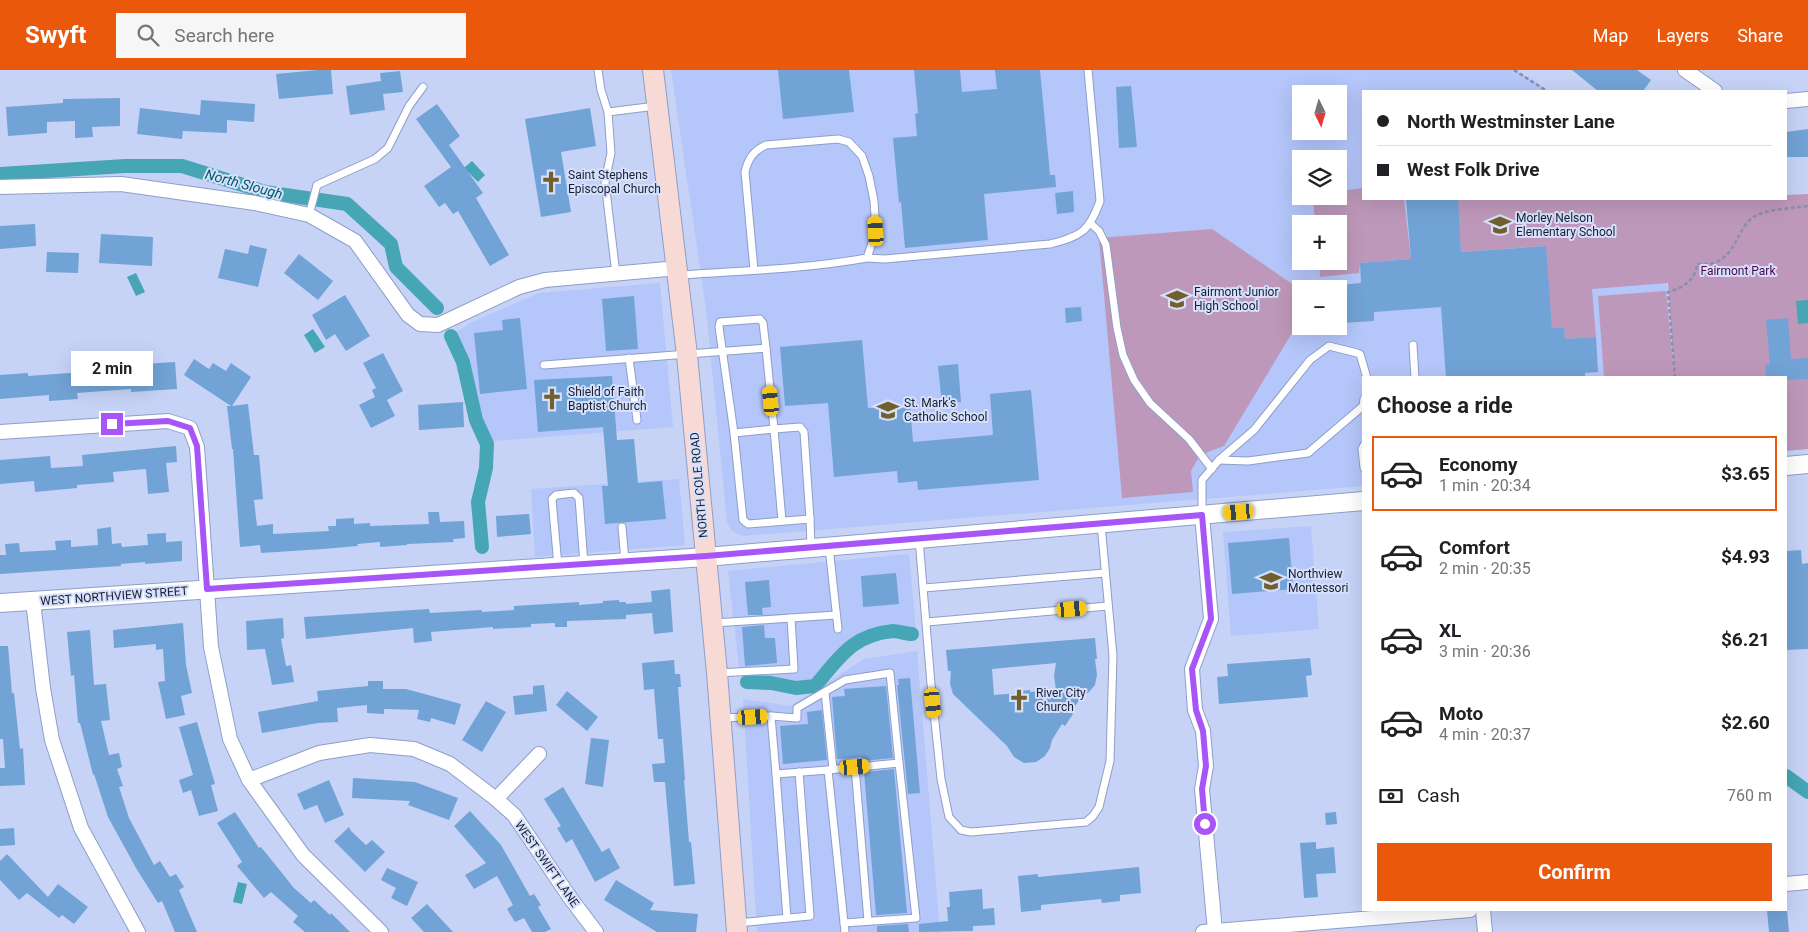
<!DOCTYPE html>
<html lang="en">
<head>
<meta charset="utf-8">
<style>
	:root { --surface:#fff; --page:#f6f6f6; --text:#202124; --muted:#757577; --line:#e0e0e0; --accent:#ea580c }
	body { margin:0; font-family:Roboto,sans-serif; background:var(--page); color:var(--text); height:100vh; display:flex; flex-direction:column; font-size:19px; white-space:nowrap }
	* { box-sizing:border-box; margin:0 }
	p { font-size:16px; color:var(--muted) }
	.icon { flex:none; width:28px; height:28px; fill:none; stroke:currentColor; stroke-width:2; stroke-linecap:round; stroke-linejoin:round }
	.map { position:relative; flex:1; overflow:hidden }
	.details { position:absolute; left:1362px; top:306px; width:425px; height:535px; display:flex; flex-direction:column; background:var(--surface); border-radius:0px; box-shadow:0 5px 20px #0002 }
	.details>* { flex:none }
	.banner { position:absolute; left:1362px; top:20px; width:425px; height:110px; border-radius:0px; box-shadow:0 5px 20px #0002; display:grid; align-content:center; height:110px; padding:0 15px; background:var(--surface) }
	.needle { width:32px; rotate:175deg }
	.tools { position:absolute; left:1292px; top:15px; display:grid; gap:10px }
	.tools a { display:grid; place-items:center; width:55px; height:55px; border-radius:0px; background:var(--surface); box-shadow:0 5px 20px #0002; font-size:25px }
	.end { position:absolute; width:22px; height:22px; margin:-11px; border:6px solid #a855f7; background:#fff; box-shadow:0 0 0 2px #fff }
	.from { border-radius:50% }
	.bubble { position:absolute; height:35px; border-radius:0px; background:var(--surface); box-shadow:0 5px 20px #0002; font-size:16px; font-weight:700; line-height:35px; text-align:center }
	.car { position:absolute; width:15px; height:30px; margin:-15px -8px; border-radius:6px; box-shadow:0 0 4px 1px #0007; background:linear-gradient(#f5c518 24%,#345 0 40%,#f5c518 0 76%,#345 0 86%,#f5c518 0) }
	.banner b { display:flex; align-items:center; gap:18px; height:48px; font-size:19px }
	.banner b+b { border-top:1px solid var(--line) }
	.banner i { width:12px; height:12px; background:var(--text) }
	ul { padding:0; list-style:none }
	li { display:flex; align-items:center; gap:15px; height:75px; margin:0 10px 8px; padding:0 5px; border:2px solid transparent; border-radius:0px }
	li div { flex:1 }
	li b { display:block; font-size:19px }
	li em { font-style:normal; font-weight:700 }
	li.active { border-color:var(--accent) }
	li>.icon { width:45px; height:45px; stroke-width:1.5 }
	h2 { padding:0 15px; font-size:22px; line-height:60px }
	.pay { display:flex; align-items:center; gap:12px; height:55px; padding:0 15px; font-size:19px }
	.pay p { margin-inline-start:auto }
	.button { display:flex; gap:10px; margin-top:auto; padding:10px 15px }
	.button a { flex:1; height:58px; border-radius:0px; background:var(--accent); color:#fff; font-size:20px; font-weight:700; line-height:58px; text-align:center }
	header { display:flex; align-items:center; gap:30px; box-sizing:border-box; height:70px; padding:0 25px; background:var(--accent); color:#fff }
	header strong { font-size:24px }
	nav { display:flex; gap:28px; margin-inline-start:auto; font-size:18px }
	.search { width:350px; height:45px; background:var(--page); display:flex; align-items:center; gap:12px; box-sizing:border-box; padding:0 18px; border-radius:0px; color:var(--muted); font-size:19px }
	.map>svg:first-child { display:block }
	.built { fill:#b4c6fa; fill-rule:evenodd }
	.green { fill:#be98ba }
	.water { fill:#46a6b5 }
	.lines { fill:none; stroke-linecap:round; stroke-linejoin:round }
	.canal { stroke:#46a6b5; stroke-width:14 }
	.building { fill:#72a3d6; fill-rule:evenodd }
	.service-casing { stroke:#8f9ec8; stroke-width:9 }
	.minor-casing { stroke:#8f9ec8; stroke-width:16 }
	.tertiary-casing { stroke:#8f9ec8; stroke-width:20 }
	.secondary-casing { stroke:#8f9ec8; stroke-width:22 }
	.path { stroke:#8690ad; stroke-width:2.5; stroke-dasharray:4 2.5; stroke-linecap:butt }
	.service { stroke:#fff; stroke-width:7 }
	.minor { stroke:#fff; stroke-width:14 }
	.tertiary { stroke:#fff; stroke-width:18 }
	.secondary { stroke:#f7dad5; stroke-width:20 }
	.route { stroke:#a855f7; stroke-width:6 }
	.labels { text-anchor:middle; stroke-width:4; stroke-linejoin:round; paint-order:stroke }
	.poi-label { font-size:12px; fill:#191f2f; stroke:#d6e0fc; text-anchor:start }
	.park-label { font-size:12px; fill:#490646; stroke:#d6e0fc }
	.street-label { font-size:12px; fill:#191f2f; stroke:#d6e0fc }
	.water-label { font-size:14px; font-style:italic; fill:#015964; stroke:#d6e0fc }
</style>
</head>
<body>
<header>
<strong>Swyft</strong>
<div class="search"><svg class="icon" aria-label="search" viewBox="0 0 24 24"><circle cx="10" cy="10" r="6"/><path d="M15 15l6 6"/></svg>Search here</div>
<nav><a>Map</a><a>Layers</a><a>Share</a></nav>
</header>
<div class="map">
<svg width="1808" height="862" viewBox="0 0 1808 862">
	<rect width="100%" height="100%" fill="#c6d3f7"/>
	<g class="built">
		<path d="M671,0H1516L1549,21H1364V129H1660L1674,307L1364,308V416L742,466L732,461L727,452L706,239ZM1301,24H1339V61H1301ZM1301,89H1339V126H1301ZM1301,154H1339V191H1301ZM1301,219H1339V256H1301Z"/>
		<path d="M660,213L673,357L481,372L473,350L454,264L470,253L539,223Z"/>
		<path d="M679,409L685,475L535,487L531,419Z"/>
		<path d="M1311,456L1319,559L1231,566L1223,462Z"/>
		<path d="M909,484L916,560L896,555L875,560L848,574L809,615L773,608L740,605L728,501Z"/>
		<path d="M917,581L940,862H757L743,629L790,636L864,589Z"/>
	</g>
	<g class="green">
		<path d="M1364,118V129H1404L1411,189L1360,193L1359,203L1320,207L1319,191H1339V154H1315L1313,126H1339V121Z"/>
		<path d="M1808,124V379L1786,381V308L1604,307L1598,226L1666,221L1674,303L1668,213L1592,219L1596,267L1565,269L1564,257L1552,258L1545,176L1461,182L1457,129H1717L1720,130L1786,129V125Z"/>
		<path d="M1212,159L1301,220V248L1224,376L1200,385L1191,401L1193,422L1122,428L1099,168Z"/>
	</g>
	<g class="water">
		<path d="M472,91L485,105L478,112L464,98Z"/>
		<path d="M136,203L145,222L136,226L127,207Z"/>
		<path d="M1808,230V253L1798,254L1796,231Z"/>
		<path d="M313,259L325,277L315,283L304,265Z"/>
		<path d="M238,812L247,814L242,834L233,832Z"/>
	</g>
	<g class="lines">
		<g class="canal">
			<path d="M0,104L125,96H182L265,122L347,134L391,174L396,197L437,238"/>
			<path d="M451,266L463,292L476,350L487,374L486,398L478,432L482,477"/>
			<path d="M747,612L771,613L796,618L815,616C840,587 852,565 893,561C899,561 905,564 912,564"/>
			<path d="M1786,706L1808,722"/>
		</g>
	</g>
	<g class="building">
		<path d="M318,0H331L333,24L279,29L276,4Z"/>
		<path d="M778,0H849L854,42L783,49Z"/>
		<path d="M914,0H960L962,22L997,19L995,0H1040L1050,105H1055L1056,117L984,124L988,170L905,178L901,132L899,133L893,68L917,66L915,44L918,43Z"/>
		<path d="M1572,0H1637L1651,10L1643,21H1598Z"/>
		<path d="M400,1L403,22L383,24L385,40L350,45L346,16L381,11L380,3Z"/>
		<path d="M1131,16L1137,77L1119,78L1116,17Z"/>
		<path d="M120,28V56L92,57L93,67L75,68V51L47,52V63L8,66L6,37L63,33V29Z"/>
		<path d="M201,30L255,34L254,52L227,50V63L183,61L182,69L137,64L140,38L200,45Z"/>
		<path d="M437,34L460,66L449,75L483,123L476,128L509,185L490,196L458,141L453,144L445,133L439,137L424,116L451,97L416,49Z"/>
		<path d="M590,38L596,76L561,82L571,142L541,147L525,49Z"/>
		<path d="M1808,59V87H1786V62Z"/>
		<path d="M1073,121L1074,142L1057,144L1055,123Z"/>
		<path d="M1406,129H1458L1461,182L1546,176L1552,258L1564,257L1565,269L1596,267L1598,302L1585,303V308H1446L1441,237L1374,242V251L1342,253L1340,215L1361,213L1360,193L1411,189Z"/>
		<path d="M35,154L36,176L0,179V156Z"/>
		<path d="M101,164L153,167L152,196L99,193Z"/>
		<path d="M250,175L267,179L258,217L218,208L225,179L248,184Z"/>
		<path d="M47,182L79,183L78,203L46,202Z"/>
		<path d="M299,184L333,211L318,230L284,203Z"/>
		<path d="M345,225L370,266L346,281L335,264L326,270L312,245Z"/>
		<path d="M634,226L638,279L606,281L602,229Z"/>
		<path d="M1081,237L1082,251L1066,253L1065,238Z"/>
		<path d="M520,248L527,319L480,324L474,263L503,260L502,250Z"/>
		<path d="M1788,248L1791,289L1808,288V309L1786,310V308H1766L1765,295L1770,294L1766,250Z"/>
		<path d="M862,270L868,338L910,335L913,372L993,365L990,324L1031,320L1039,410L918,420L917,411L898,413L897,401L834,407L828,333L785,336L780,277Z"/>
		<path d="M383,283L403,321L387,330L395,346L371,358L359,335L375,327L372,320L376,318L363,293Z"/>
		<path d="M194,289L209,299L213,293L226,301L231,293L251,307L232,336L248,334L254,385H259L263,429L254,430L257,456L273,454V464L329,461L328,456H336V449L354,448V454L370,453V456L429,454L428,442H439L440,452L464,451L465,468L453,469L454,472L407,474V475L380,477V472L357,474L358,476L323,479L261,483L260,475L240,477L233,379H232L227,336H231L184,305Z"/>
		<path d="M175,292L177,319L131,322V319L77,323L78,329L49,331V325L0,329V305L28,303V306L83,302L129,298V295Z"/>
		<path d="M958,294L961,332L942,334L938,296Z"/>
		<path d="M612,306L617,370L634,369L638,413L662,411L666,449L605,454L602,416H608L603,357L538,362L534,310Z"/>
		<path d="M463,332L464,357L419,360L418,335Z"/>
		<path d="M176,376L177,392L166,393L169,422L148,424L146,399L113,402L114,412L77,415V418L35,422L34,411L0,414V390L50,386L51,398L83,396L82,385Z"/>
		<path d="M529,444L531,464L497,467L496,446Z"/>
		<path d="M111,457L112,474L121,473L122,477L148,475L147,464L166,463V472L182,471V491L145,494V492L121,494V496L0,504V485H6L5,474L19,473L20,482L56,480L55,471L71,470V477L98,475L97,459Z"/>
		<path d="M1289,468L1293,519L1232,524L1228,473Z"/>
		<path d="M1801,480L1802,494L1808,493V579L1786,580V481Z"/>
		<path d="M896,503L899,534L863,537L861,506Z"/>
		<path d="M769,510L771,537L762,538L763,545H748L745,512Z"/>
		<path d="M670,519L673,562L654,564L652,543L626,545V549L567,551V557H555V553L531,554V557L493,559V557L431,562L432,571L414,573L413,558L306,569L304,547L429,539L430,543L482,540V542L514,540V536L579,532V535L603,533V531L619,530V532H626V534L652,532L651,521Z"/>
		<path d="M283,548L284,568L281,569L286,596L291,595L294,612L272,615L265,579L247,580L246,551Z"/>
		<path d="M183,553L186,595L192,623L181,626L185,645L166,649L158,612L165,611L163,579L156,580V574L114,578L113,560Z"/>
		<path d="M764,555L765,568H775L777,593L745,596L742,557Z"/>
		<path d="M90,560L94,615L106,614L110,650L101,651L109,685L119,683L122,697L117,699L123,716L119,717L129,748L154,795L160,791L170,807L176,804L184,817L179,820L197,862H175L162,831L158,833L136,798L108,747L94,704L93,705L80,653H78L74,605L71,606L67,562Z"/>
		<path d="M1095,568L1097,589H1095L1097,605L1095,615L1089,622L1082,626L1071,642L1073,644L1065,656L1062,654L1052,670L1050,678L1045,686L1036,692L1024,693L1014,687L1007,676L953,624L950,614L951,601H948L946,580ZM1056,593L1054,606L1056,620L1030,622V620L1019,621V623L994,625L992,599Z"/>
		<path d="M0,576H8L12,623H14L20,679L23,678L25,715L0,716V698H5L3,669H0Z"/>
		<path d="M1310,588L1312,605L1306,606L1308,627L1219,634L1217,607L1228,606L1227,594Z"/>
		<path d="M674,590L675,604H680L681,617H678L685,710H684L689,772H691L695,814L674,816L665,712H654L652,694L665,693L663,669H658L654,619L644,620L642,593Z"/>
		<path d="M910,608L920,723L908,724L897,615H899L898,609Z"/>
		<path d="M368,611H383V619H406L461,634L455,655L431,648L430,652L417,649L419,640L384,639V644L367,643V635L337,638L338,652L318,653L262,663L258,642L318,631L317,621L368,616Z"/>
		<path d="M544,615L547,641L515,645L513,626L533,624V616Z"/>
		<path d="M886,616L893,688L863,691L862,687L837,689L832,627L845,626L844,619Z"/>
		<path d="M567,621L598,647L587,661L556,635Z"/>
		<path d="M486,631L506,642L482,682L462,670Z"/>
		<path d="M822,640L827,690L783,694L780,656L808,654L807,642Z"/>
		<path d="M197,652L215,714L211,715L218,741L199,746L191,720L183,723L179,710L193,705L179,657Z"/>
		<path d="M591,668L609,670L603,717L585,714Z"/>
		<path d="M894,699L907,843L876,845L864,702Z"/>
		<path d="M353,708L415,712L458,728L449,750L408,735L410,731L352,728Z"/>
		<path d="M329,710L344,745L325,753L317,735L304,740L297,724Z"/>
		<path d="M563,717L602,782L609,778L620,798L595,812L572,769L566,773L557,758L561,756L544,729Z"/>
		<path d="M470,741L501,775L530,826L534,824L541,835L538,837L551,859L545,862H532L524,848L515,852L507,839L513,835L497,806L474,819L465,805L486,793L454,756Z"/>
		<path d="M235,742L259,778L261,777L294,818L311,833L314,830L330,845L331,843L350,862H305L293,852L298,846L271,822L264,828L237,796L242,792L217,753Z"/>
		<path d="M1336,742L1337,754L1326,755L1325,743Z"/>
		<path d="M349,757L351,761L366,775L372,770L385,782L365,802L334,771Z"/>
		<path d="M14,758L15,775L0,776V759Z"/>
		<path d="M1316,772V779L1334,777L1336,803L1316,804L1318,827L1304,828L1300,773Z"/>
		<path d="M7,784L48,827L58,814L88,837L74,854L62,845L59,848L27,823L19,830L0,810V791Z"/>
		<path d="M1139,797L1141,823L1120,825V831L1102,833L1101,829L1041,835V840L1021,842L1018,806L1038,804V807Z"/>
		<path d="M387,798L418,812L407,836L391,828L396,818L381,810Z"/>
		<path d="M616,810L654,833L650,840L698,844L696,862H657L604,830Z"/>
		<path d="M982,819L983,839L994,838L995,855L973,856V861L919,862V854L948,851L947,837H950L949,822Z"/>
		<path d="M427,834L453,862H424L411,848Z"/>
		<path d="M1767,840H1787L1789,862H1769Z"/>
		<path d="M908,854L909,862H877V856Z"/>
	</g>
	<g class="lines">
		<g class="service-casing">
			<g id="service">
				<path d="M598,0L601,20L608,42L611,83L605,112L616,204"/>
				<path d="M608,42L656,36"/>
				<path d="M309,145L317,115L375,89L388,78L409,36L423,17"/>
				<path d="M1090,153L1099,161L1106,175L1117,258L1123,285L1134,310L1150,333L1189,369L1212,399"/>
				<path d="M867,188L885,189L1050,174C1081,166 1089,162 1100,131L1088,0"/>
				<path d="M679,205C742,201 805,199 867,188L876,161L874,131L869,106L862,86L849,72L838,69L766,75C753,81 748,89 745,102L754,200"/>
				<path d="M1413,275L1415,308"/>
				<path d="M766,278L763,253L760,249L720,252L719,257L734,363L743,450L748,454L810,449L811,477"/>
				<path d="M629,288L637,350"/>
				<path d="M544,295L766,278L774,359L800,357L804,362L810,449"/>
				<path d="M734,363L774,359L782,451"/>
				<path d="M1364,375L1362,379L1364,398"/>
				<path d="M1219,390L1248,391L1308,383L1363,336L1364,329"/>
				<path d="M1202,443V410L1219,390L1254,360L1310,290L1329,276L1357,283L1360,284L1367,308"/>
				<path d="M622,457L625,491"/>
				<path d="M919,469L931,614L941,709L949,747L961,760L971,762L1086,752L1093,746L1099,737L1110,691L1113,586L1101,454"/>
				<path d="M829,477L838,559"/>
				<path d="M558,496L552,429L556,425L574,423L579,428L584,494"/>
				<path d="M924,518L1105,503"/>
				<path d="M791,548L836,545"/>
				<path d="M927,552L1108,536"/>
				<path d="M714,553L791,548L794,599L717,603"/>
				<path d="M825,622L833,699"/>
				<path d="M771,646L797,648V638L845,610L890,603L899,693"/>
				<path d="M721,648L771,646L776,704L828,700L845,862"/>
				<path d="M855,697L868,851"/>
				<path d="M828,700L899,693L916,848L844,853"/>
				<path d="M776,704L787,848"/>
				<path d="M737,853L810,846L799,702"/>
			</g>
		</g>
		<g class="minor-casing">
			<g id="minor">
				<path d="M1685,0L1715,21"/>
				<path d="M1786,31L1808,29"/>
				<path d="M0,117L121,114L255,133L309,145L355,171L408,245L420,254L438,255L519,217L545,210L678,198"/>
				<path d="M0,362L168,351L190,358L197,377L211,577L230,669L249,710L303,785L381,862"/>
				<path d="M1202,445L1211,549L1192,599L1195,640L1203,661L1206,696L1202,719L1215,861"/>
				<path d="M33,531L43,618L52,670L81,758L138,862"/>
				<path d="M249,710L319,683L370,675L414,679L450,694L496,729L514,745L571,829L596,862"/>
				<path d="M496,729L539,684"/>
				<path d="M1786,814L1808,812"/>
				<path d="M1483,840L1485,862"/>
				<path d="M1203,862L1470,840"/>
			</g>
		</g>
		<g class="tertiary-casing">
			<g id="tertiary">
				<path d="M1786,396L1808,394"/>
				<path d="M0,533L706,487L1364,431"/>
			</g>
		</g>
		<g class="secondary-casing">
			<path id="secondary" d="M653,0L687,285L717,603L737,862"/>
		</g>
		<g class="path">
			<path d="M1514,0L1547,21"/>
			<path d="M1675,308L1668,222C1683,218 1696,210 1697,194C1703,194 1711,195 1716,192C1737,184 1737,157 1755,146C1769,139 1792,138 1808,136"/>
		</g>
		<use href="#service" class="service"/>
		<use href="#minor" class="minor"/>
		<use href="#tertiary" class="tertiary"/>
		<use href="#secondary" class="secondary"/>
	</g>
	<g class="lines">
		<path class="route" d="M112,354L168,351L190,358L197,376L207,519L706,486L1202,445L1211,549L1192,599L1196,640L1203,661L1206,696L1202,719L1205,754"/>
	</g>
	<defs>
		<g id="church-bare" transform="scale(1.725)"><path d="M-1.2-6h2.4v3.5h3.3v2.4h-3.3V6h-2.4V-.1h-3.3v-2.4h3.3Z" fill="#715f2e" stroke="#d6e0fc" stroke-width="2.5" paint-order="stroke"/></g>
		<g id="school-bare" transform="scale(1.725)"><path d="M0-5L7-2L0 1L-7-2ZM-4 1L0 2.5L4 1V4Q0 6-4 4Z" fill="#715f2e" stroke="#d6e0fc" stroke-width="2.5" paint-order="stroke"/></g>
	</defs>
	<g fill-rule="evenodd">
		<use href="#church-bare" x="551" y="112"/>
		<use href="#school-bare" x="1500" y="155"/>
		<use href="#school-bare" x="1177" y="229"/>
		<use href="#church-bare" x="552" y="329"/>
		<use href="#school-bare" x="888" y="340"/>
		<use href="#school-bare" x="1271" y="511"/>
		<use href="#church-bare" x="1019" y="630"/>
	</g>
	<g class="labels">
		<g class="poi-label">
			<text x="568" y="109">Saint Stephens<tspan x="568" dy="14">Episcopal Church</tspan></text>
			<text x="1516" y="152">Morley Nelson<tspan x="1516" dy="14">Elementary School</tspan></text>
			<text x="1194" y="226">Fairmont Junior<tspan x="1194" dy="14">High School</tspan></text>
			<text x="568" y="326">Shield of Faith<tspan x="568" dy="14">Baptist Church</tspan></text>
			<text x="904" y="337">St. Mark's<tspan x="904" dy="14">Catholic School</tspan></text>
			<text x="1288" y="508">Northview<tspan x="1288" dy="14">Montessori</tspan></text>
			<text x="1036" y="627">River City<tspan x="1036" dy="14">Church</tspan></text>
		</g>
		<g class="park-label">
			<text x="1738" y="205">Fairmont Park</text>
		</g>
		<g class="street-label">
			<text transform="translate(699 415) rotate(-95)" y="4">NORTH COLE ROAD</text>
			<text transform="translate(114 526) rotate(-4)" y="4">WEST NORTHVIEW STREET</text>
			<text transform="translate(547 794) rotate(55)" y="4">WEST SWIFT LANE</text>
		</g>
		<g class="water-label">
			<text transform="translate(244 114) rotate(15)" y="5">North Slough</text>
		</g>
	</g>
</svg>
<div class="tools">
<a><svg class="needle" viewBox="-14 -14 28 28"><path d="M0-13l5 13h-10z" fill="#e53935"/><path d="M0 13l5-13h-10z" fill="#757577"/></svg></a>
<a><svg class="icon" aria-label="layers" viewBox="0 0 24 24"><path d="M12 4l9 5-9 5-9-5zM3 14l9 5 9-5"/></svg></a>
<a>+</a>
<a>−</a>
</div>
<i class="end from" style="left:1205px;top:754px"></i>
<i class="end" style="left:112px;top:354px"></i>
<div class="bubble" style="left:71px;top:281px;width:82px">2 min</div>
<i class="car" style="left:876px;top:161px;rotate:356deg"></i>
<i class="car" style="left:771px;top:331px;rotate:354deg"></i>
<i class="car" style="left:1239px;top:442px;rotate:265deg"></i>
<i class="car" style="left:1072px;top:539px;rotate:85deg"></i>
<i class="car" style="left:933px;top:633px;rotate:174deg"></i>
<i class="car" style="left:753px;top:647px;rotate:86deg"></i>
<i class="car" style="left:855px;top:697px;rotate:85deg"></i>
<div class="banner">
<b><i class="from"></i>North Westminster Lane</b>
<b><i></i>West Folk Drive</b>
</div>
<section class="details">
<h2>Choose a ride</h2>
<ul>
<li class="active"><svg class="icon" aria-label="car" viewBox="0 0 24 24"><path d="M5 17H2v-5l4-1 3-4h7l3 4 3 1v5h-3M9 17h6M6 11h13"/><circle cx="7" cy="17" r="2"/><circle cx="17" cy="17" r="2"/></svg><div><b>Economy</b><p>1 min · 20:34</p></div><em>$3.65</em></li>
<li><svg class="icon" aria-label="car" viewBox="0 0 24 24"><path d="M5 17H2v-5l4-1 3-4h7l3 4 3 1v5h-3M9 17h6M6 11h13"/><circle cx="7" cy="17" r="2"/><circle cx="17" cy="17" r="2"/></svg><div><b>Comfort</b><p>2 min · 20:35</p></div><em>$4.93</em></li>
<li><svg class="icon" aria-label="car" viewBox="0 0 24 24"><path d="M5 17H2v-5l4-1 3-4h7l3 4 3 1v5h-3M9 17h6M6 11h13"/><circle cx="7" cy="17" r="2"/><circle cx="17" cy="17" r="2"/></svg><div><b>XL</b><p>3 min · 20:36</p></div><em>$6.21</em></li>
<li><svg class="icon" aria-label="car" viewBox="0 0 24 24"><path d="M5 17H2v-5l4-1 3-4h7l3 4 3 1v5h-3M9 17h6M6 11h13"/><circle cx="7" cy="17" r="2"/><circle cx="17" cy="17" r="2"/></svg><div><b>Moto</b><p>4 min · 20:37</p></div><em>$2.60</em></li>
</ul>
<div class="pay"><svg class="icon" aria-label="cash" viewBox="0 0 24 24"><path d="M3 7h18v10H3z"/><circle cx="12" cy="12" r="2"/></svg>Cash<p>760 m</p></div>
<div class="button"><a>Confirm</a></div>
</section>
</div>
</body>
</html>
